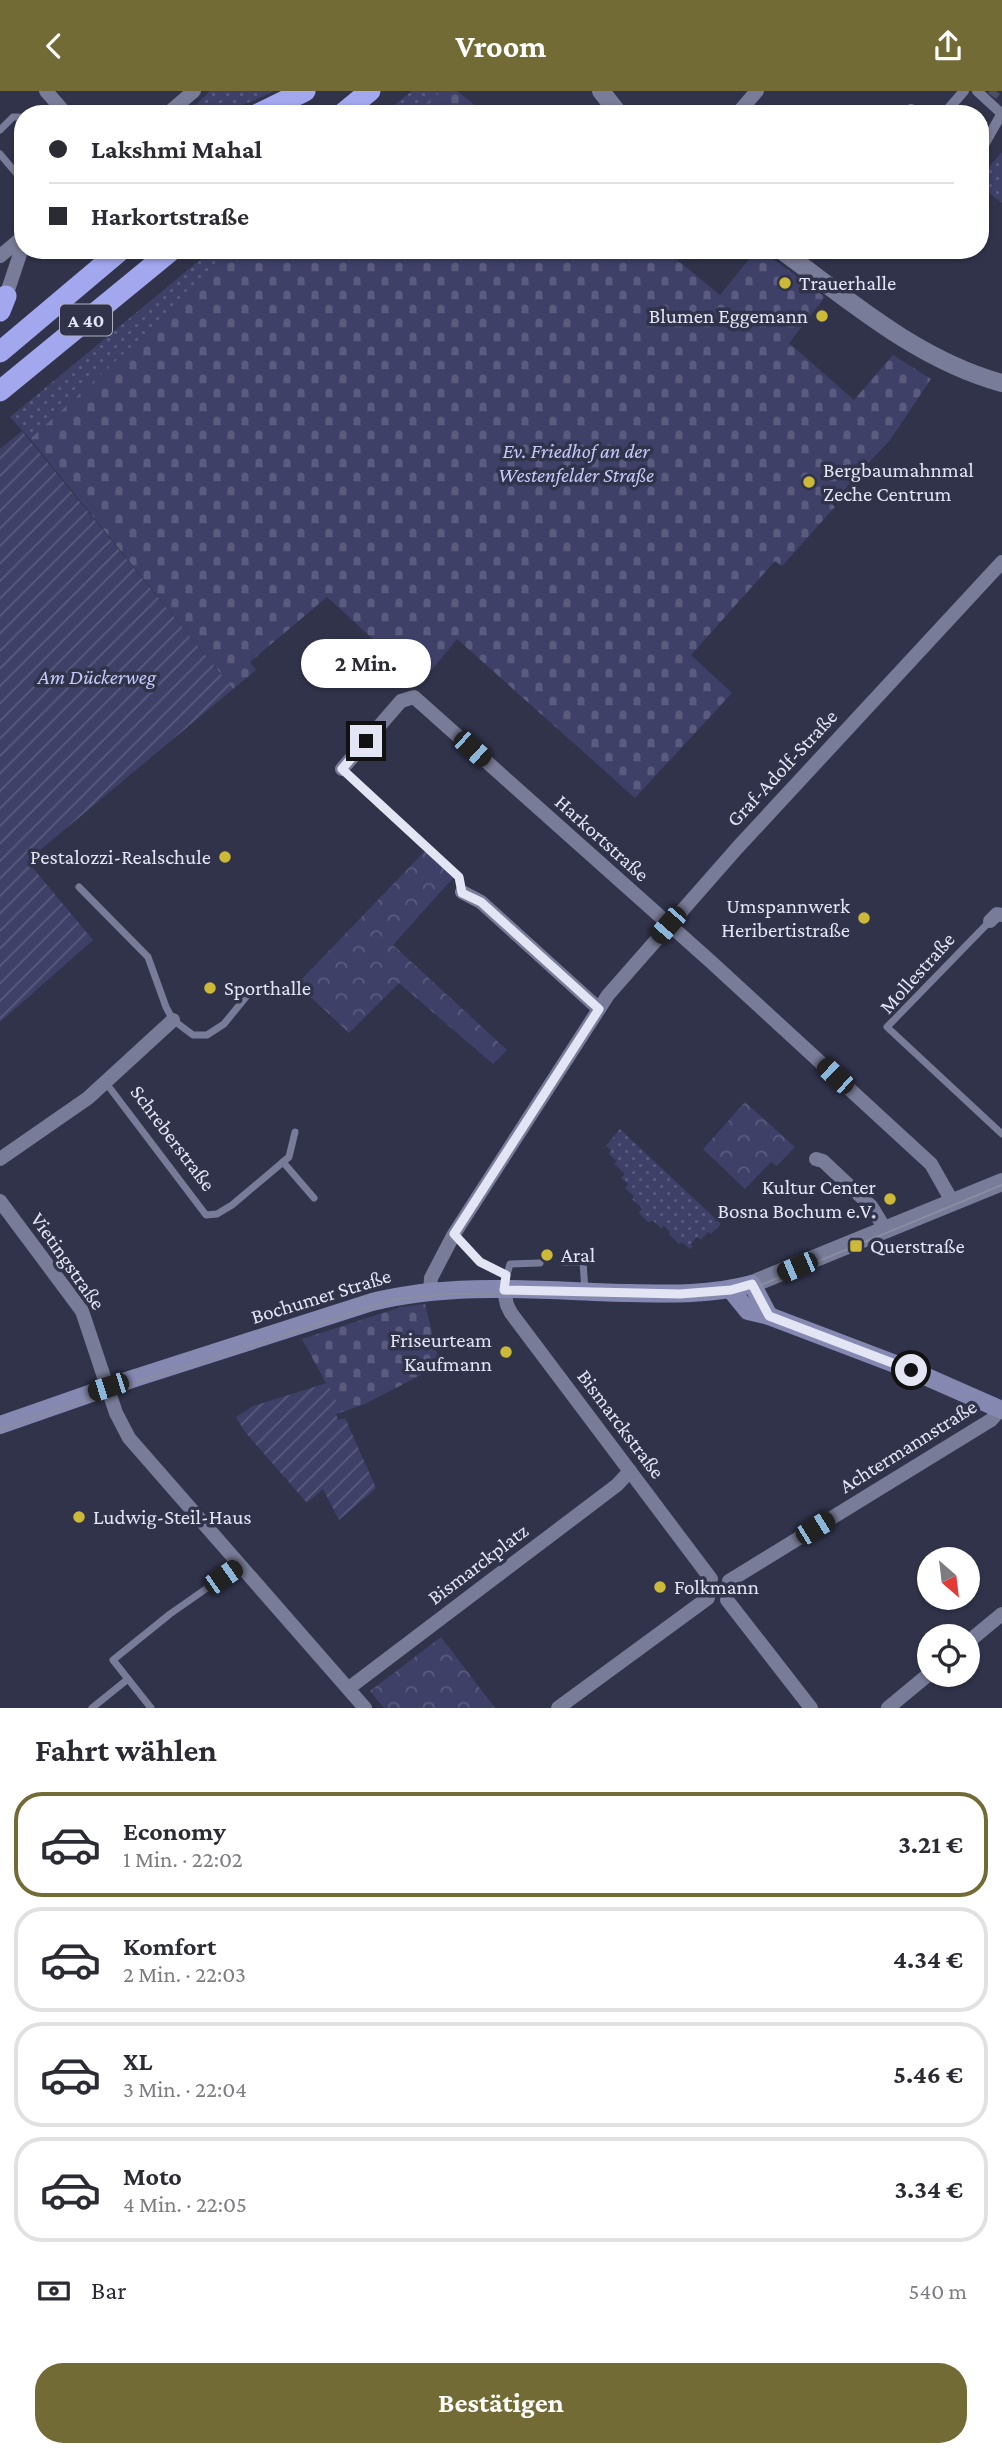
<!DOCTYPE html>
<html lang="de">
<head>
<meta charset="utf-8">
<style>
	:root { --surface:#fff; --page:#f2f2f3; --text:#2b2b33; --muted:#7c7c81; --line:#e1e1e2; --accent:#736b35 }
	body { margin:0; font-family:"Crimson Pro",serif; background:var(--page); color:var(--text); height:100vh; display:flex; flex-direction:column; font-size:26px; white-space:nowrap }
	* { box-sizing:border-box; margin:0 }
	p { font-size:23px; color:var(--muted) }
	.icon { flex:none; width:38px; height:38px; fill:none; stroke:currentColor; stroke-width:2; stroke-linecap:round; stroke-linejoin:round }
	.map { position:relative; height:1617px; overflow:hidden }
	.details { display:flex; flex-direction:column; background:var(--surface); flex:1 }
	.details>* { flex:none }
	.banner { position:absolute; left:14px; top:14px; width:975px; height:154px; border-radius:28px; box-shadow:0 2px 5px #0004; display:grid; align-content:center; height:154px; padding:0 35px; background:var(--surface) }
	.needle { width:46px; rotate:152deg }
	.tools { position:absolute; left:917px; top:1456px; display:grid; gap:14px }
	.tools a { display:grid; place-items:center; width:63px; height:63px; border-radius:50%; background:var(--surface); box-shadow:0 2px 5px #0004; font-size:35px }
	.end { position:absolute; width:32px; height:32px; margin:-16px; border:9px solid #e3e5f5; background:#111; box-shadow:0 0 0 4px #111 }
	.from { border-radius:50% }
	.bubble { position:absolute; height:49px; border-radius:24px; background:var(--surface); box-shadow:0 2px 5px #0004; font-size:23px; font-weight:700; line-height:49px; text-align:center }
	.car { position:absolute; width:21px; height:42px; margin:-21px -10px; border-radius:9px; box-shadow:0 0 5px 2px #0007; background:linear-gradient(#222 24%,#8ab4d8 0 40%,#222 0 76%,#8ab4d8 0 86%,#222 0) }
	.banner b { display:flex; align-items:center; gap:24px; height:66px; font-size:26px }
	.banner b+b { border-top:2px solid var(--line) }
	.banner i { width:18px; height:18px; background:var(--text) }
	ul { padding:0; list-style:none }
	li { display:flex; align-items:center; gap:21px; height:105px; margin:0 14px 10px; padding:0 21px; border:4px solid var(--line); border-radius:28px }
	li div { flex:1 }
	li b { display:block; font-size:26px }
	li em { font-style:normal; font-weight:700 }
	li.active { border-color:var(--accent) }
	li>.icon { width:63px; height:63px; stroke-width:1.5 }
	h2 { padding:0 35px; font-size:32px; line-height:84px }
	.pay { display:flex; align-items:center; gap:18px; height:77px; padding:0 35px; font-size:26px }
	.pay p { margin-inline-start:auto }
	.primary-button { display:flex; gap:14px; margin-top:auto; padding:14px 35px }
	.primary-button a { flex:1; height:80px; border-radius:28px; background:var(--accent); color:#fff; font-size:28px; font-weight:700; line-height:80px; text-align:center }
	header { display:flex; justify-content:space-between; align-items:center; height:91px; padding:0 35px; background:var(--accent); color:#fff; font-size:32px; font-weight:700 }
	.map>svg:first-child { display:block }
	.grass { fill:url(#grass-dots) }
	.cemetery { fill:url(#cemetery-stones) }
	.park { fill:url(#park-crowns) }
	.garden { fill:url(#garden-furrows) }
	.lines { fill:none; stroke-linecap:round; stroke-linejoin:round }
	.pedestrian-tunnel { stroke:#4c4e64; stroke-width:10; stroke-dasharray:10 5; stroke-linecap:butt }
	.service { stroke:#797c98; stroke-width:7 }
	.pedestrian { stroke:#797c98; stroke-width:10 }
	.minor { stroke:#797c98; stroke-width:14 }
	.tertiary { stroke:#797c98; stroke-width:18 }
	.secondary { stroke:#8589b2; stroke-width:18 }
	.motorway { stroke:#a2a7ee; stroke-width:21 }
	.tram { stroke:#8a8ca0; stroke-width:2 }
	.route { stroke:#e3e5f5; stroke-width:9 }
	.poi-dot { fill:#ccb938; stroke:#31334b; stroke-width:2.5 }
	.labels { text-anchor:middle; stroke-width:7; stroke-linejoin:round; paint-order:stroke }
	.shield { fill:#31334b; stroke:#aeb0c2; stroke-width:2 }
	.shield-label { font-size:19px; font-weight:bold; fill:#e3e5f5 }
	.poi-label { font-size:21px; fill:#e3e5f5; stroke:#31334b; text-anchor:start }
	.park-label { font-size:21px; font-style:italic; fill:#c4c9f9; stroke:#31334b }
	.street-label { font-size:21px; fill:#e3e5f5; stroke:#31334b }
</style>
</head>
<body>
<header><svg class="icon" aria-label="back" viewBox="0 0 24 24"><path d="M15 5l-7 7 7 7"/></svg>Vroom<svg class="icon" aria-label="share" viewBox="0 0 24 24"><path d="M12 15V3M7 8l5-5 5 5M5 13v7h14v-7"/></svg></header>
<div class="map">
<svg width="1002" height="1617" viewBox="0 0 1002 1617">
	<defs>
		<pattern id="grass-dots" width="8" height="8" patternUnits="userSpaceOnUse" patternTransform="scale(1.75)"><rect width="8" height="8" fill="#3e4068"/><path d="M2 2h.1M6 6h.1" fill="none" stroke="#5a5b7e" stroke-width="1.8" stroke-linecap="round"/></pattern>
		<pattern id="cemetery-stones" width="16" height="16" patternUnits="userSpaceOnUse" patternTransform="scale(1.75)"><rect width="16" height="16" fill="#3e4068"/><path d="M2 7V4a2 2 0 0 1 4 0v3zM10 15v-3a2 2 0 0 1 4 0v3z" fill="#5a5b7e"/></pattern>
		<pattern id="park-crowns" width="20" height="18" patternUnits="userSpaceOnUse" patternTransform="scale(1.75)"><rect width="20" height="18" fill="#3e4068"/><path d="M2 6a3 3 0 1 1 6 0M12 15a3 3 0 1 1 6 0" fill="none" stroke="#5a5b7e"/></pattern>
		<pattern id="garden-furrows" width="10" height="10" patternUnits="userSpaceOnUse" patternTransform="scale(1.75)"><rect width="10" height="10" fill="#3e4068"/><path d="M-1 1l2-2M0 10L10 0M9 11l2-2" fill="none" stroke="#5a5b7e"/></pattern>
	</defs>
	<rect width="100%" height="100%" fill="#31334b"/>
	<g class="grass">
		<path d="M210,0H274C247,15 216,23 186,23Z"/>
		<path d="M412,0H442L412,23H383Z"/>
		<path d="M1002,61V112L980,95V86Z"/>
		<path d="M212,159H238L30,348L10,326Z"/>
		<path d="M620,1038L721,1133L711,1143L708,1141L701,1149L697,1146L691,1153L693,1155L690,1158L682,1151L679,1153L669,1143L670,1141L664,1135L661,1137L652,1129L649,1132L639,1122L642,1117L632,1108L634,1105L625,1097L628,1093L621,1087L625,1083L614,1073L617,1070L609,1063L611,1059L606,1055Z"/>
	</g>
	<g class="cemetery">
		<path d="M442,0H457L486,23H412Z"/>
		<path d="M238,159H665L720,204L755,161L762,160L825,206L789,252L854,309L893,264L931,288L890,349L831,412L835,416L782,475L775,470L691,564L732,602L635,707L457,548L421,592L327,506L250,571L256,579L233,598L30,348Z"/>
		<path d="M425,1213L440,1274L365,1313L342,1321L302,1248L401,1216Z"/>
	</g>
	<g class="park">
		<path d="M425,760L453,787L393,854L507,959L493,973L399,892L349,942L297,893Z"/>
		<path d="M745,1011L795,1056L777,1075L771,1071L745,1098L703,1058Z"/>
		<path d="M441,1546L495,1617H384L370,1600Z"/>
	</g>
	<g class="garden">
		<path d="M22,340L233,598L27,770L93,849L0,931V358Z"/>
		<path d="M327,1292L342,1321L336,1323L338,1329L345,1327L376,1397L339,1429L323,1398L307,1412L245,1341L236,1326L253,1315Z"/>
	</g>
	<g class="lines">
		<path class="pedestrian-tunnel" d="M992,5L996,0"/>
		<g class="service">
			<path d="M0,39L13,26H19L23,30"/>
			<path d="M0,63L22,89L23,93"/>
			<path d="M342,678L459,786L462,801"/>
			<path d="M79,796L148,866L166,916L173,929L193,944H207L224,933L250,901"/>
			<path d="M990,830L887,936L1002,1043"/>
			<path d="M106,992L206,1124L217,1123L232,1114L289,1066L295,1041"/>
			<path d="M283,1071L314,1107"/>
			<path d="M454,1143L480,1171L506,1184"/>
			<path d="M563,1171H583L585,1200"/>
			<path d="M506,1187L510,1173L540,1172"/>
			<path d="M128,1588L151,1617"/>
			<path d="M92,1617L128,1588L113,1569L170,1523L240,1474"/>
		</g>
		<g class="pedestrian">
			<path d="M977,0L1001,22"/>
			<path d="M911,18L916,23"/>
			<path d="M944,23L964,0"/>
			<path d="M980,61L1002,22"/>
		</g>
		<g class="minor">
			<path d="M46,0L66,23"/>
			<path d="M167,23L194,0"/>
			<path d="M737,23L757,0"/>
			<path d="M0,165L23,146"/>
			<path d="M6,205L23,154"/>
			<path d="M342,678L401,610L414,606L709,869L931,1073L952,1110"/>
			<path d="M462,801L481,811L599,918"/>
			<path d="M990,830L997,823L1002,824"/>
			<path d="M0,1068L88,1007L173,929"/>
			<path d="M816,1068L823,1070L871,1115L885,1138"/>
			<path d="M0,1110L82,1220L116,1322L129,1347L365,1617"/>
			<path d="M504,1200L507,1214L511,1222L711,1488"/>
			<path d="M430,1201L431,1187L454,1143L608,904L738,756L1002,471"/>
			<path d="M729,1490L991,1329L1000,1319"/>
			<path d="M727,1509L811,1617"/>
			<path d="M968,1551L1002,1523"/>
			<path d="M349,1597L617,1394L630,1380"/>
			<path d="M558,1617L708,1507"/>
			<path d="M888,1617L929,1583"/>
		</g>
		<g class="tertiary">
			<path d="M601,0L619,23"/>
			<path d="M781,159C850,210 918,269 1002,292"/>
			<path d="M752,1193L1002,1091"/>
		</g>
		<g class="secondary">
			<path d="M731,1199L748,1220L769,1225L911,1279L1002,1319"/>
			<path d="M0,1334L132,1288L372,1211C455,1190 545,1200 629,1202C671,1203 711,1204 752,1193L769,1225"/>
		</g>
		<g class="motorway">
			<path d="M258,23L305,0"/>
			<path d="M342,23L370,0"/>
			<path d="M0,220L6,205"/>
			<path d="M0,261L121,159"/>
			<path d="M0,300L172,159"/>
		</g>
		<path class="tram" d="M0,1338L109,1300L395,1208L451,1203L698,1206L733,1202L761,1194L1002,1094"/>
	</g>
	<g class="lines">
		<path class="route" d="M366,650L342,678L459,786L462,802L481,811L599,918L454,1143L480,1171L506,1184L504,1199L680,1203L731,1199L752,1193L769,1225L911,1279"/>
	</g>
	<g class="poi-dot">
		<circle cx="785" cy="192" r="7"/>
		<circle cx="822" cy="225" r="7"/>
		<circle cx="809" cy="391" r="7"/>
		<circle cx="225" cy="766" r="7"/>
		<circle cx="864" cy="827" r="7"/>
		<circle cx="210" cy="897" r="7"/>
		<circle cx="890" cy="1108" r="7"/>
		<rect x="849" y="1148" width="14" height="14" rx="3.5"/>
		<circle cx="547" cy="1164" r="7"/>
		<circle cx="506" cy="1261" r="7"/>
		<circle cx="79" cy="1426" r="7"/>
		<circle cx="660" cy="1496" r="7"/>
	</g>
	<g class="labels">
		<rect class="shield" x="60" y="213.5" width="52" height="31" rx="5"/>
		<g class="shield-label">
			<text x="86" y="236">A 40</text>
		</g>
		<g class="poi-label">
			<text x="799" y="199">Trauerhalle</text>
			<text x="808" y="232" text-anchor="end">Blumen Eggemann</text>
			<text x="823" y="386">Bergbaumahnmal<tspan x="823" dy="24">Zeche Centrum</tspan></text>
			<text x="211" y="773" text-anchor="end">Pestalozzi-Realschule</text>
			<text x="850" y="822" text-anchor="end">Umspannwerk<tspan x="850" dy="24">Heribertistraße</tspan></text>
			<text x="224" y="904">Sporthalle</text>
			<text x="876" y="1103" text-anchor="end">Kultur Center<tspan x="876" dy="24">Bosna Bochum e.V.</tspan></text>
			<text x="870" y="1162">Querstraße</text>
			<text x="561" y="1171">Aral</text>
			<text x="492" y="1256" text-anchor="end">Friseurteam<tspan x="492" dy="24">Kaufmann</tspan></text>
			<text x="93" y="1433">Ludwig-Steil-Haus</text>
			<text x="674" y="1503">Folkmann</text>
		</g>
		<g class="park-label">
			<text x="576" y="367">Ev. Friedhof an der<tspan x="576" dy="24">Westenfelder Straße</tspan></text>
			<text x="97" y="593">Am Dückerweg</text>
		</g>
		<g class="street-label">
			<text transform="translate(782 677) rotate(-47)" y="7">Graf-Adolf-Straße</text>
			<text transform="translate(602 747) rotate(42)" y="7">Harkortstraße</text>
			<text transform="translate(917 882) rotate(-48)" y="7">Mollestraße</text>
			<text transform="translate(173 1047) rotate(53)" y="7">Schreberstraße</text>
			<text transform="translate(68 1170) rotate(55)" y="7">Vietingstraße</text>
			<text transform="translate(321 1205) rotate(-17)" y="7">Bochumer Straße</text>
			<text transform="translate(621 1333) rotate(53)" y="7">Bismarckstraße</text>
			<text transform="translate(908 1355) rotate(-32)" y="7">Achtermannstraße</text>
			<text transform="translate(478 1473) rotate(-37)" y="7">Bismarckplatz</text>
		</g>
	</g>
</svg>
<div class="tools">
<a><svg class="needle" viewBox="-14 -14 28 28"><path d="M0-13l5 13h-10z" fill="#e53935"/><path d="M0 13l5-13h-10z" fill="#7c7c81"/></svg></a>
<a><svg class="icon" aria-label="locate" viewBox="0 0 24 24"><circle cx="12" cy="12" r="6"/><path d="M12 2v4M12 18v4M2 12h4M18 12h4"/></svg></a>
</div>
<i class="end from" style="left:911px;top:1279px"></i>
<i class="end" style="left:366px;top:650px"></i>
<div class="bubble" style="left:301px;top:548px;width:130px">2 Min.</div>
<i class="car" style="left:472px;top:658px;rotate:132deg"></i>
<i class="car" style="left:668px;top:834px;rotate:221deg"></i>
<i class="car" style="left:835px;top:985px;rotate:313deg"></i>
<i class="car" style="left:797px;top:1176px;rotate:247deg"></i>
<i class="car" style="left:108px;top:1296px;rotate:252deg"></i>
<i class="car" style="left:815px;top:1437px;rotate:58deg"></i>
<i class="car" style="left:223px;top:1486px;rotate:55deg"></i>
<div class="banner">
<b><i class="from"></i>Lakshmi Mahal</b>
<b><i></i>Harkortstraße</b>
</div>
</div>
<section class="details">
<h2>Fahrt wählen</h2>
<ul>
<li class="active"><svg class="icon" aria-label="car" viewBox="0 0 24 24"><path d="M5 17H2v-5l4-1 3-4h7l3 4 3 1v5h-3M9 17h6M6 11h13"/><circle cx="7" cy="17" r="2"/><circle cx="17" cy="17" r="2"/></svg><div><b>Economy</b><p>1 Min. · 22:02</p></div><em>3.21 €</em></li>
<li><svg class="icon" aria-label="car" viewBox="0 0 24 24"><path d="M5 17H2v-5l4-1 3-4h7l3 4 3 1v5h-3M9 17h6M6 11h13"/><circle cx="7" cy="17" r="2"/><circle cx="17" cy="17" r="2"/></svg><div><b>Komfort</b><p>2 Min. · 22:03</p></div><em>4.34 €</em></li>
<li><svg class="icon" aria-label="car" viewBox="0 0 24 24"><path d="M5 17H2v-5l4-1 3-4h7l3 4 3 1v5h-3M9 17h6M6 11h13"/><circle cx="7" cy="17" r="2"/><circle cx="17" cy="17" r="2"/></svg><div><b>XL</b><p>3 Min. · 22:04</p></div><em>5.46 €</em></li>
<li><svg class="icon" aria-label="car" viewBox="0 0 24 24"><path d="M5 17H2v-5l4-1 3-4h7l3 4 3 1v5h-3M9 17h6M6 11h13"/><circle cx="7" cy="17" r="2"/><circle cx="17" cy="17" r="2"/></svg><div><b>Moto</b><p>4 Min. · 22:05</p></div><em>3.34 €</em></li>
</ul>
<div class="pay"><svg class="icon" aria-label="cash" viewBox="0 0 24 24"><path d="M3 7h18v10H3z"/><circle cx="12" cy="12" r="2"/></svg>Bar<p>540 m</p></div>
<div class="primary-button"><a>Bestätigen</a></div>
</section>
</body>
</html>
